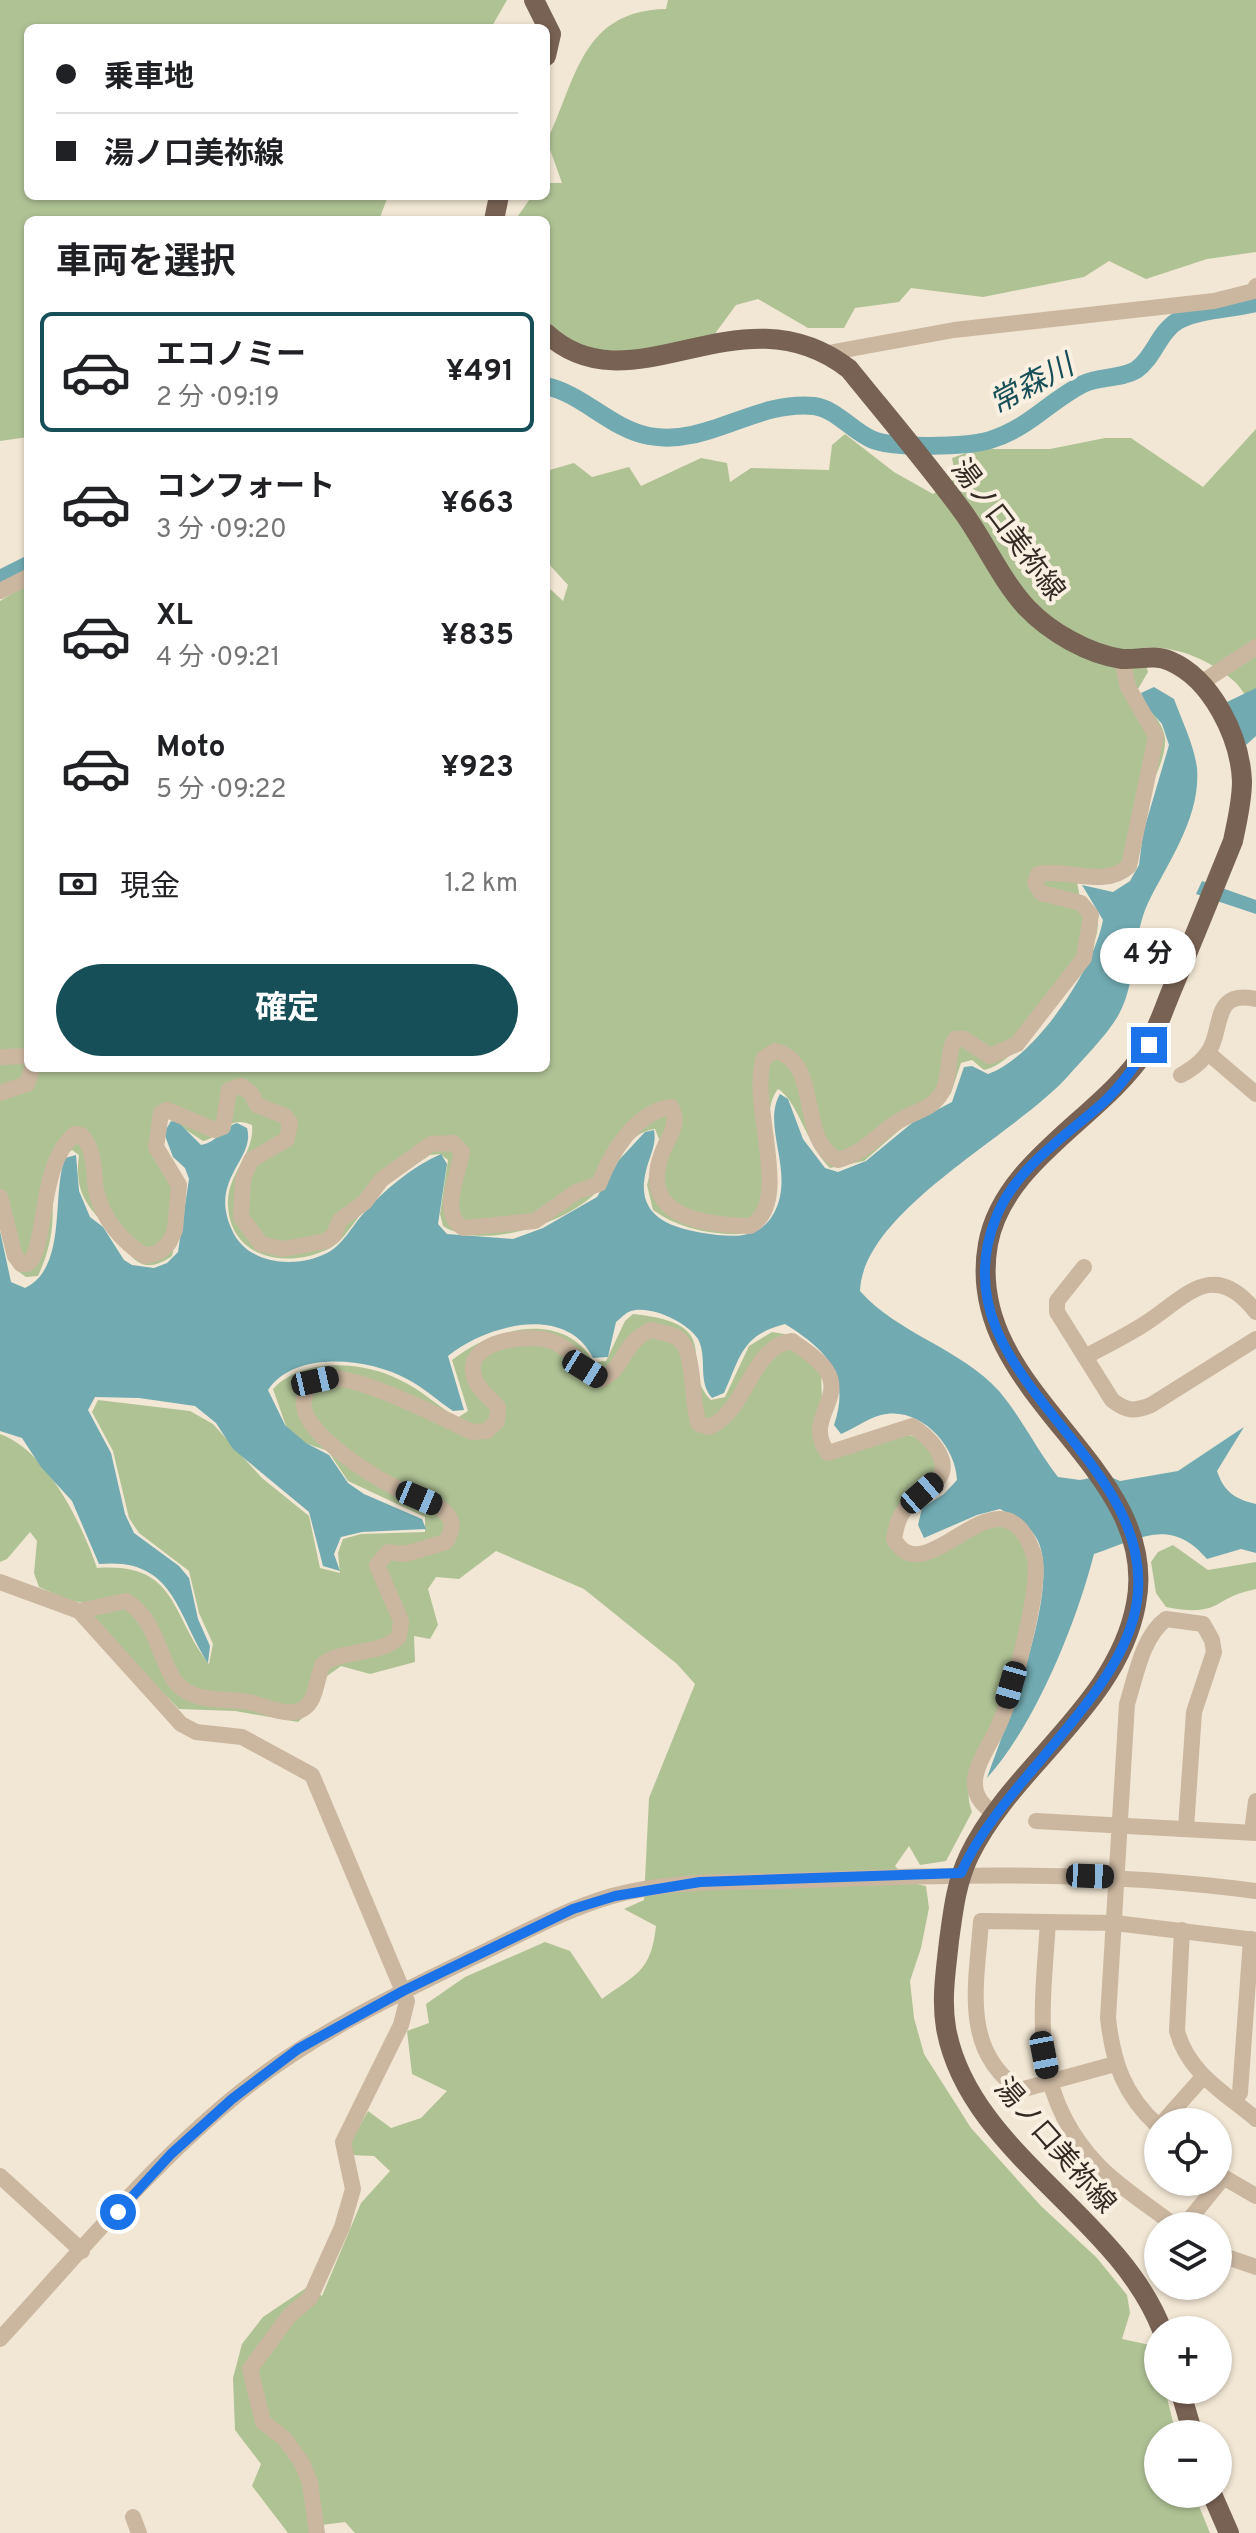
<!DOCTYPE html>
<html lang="ja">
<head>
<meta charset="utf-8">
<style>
	:root { --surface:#fff; --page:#f2f2f2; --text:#202124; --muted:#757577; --line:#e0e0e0; --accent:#164f58 }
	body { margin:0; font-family:Overpass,"Noto Sans JP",sans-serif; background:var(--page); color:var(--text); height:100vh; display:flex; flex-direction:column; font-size:30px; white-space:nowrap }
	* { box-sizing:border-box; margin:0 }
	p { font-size:26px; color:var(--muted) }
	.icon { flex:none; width:44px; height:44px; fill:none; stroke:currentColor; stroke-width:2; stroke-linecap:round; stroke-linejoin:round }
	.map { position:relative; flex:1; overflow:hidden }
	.drawer { position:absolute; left:24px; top:216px; width:526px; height:856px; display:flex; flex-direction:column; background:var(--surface); border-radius:12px; box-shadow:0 2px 6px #0004 }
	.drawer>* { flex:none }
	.guide { position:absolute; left:24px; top:24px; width:526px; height:176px; border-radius:12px; box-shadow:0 2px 6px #0004; display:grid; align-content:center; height:176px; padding:0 32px; background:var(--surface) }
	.controls { position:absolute; left:1144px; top:2108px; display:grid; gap:16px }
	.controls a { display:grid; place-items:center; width:88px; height:88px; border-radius:50%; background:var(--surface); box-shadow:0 2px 6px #0004; font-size:40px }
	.end { position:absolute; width:36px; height:36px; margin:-18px; border:10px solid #1a73e8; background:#fff; box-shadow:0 0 0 4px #fff }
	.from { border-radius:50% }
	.bubble { position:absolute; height:56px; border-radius:28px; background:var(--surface); box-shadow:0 2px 6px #0004; font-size:26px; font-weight:700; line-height:56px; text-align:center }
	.car { position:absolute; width:24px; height:48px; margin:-24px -12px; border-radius:10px; box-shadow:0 0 6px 2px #0007; background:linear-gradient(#222 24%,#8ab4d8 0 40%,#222 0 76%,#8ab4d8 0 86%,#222 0) }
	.guide b { display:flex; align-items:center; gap:28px; height:76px; font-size:30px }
	.guide b+b { border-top:2px solid var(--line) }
	.guide i { width:20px; height:20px; background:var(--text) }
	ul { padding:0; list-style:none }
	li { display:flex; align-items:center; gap:24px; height:120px; margin:0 16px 12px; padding:0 16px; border:4px solid transparent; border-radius:12px }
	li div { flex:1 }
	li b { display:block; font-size:30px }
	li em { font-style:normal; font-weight:700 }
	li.selected { border-color:var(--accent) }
	li>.icon { width:72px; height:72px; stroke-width:1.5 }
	h2 { padding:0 32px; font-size:36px; line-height:96px }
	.pay { display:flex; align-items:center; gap:20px; height:88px; padding:0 32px; font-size:30px }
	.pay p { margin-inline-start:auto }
	.button { display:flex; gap:16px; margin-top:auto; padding:16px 32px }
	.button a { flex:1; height:92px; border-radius:48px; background:var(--accent); color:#fff; font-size:32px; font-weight:700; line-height:92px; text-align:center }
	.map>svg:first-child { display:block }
	.green { fill:#afc294 }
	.water { fill:#71aab1 }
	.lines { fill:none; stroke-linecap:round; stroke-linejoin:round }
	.river { stroke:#71aab1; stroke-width:18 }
	.minor { stroke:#cbb7a0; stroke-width:16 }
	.major { stroke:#786253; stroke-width:20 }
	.route { stroke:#1a73e8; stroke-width:10 }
	.labels { text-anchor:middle; stroke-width:8; stroke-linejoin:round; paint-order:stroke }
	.street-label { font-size:28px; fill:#342a24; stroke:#faf0e1 }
	.water-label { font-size:30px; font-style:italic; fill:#164f58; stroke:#faf0e1 }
</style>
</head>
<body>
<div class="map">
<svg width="1256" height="2533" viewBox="0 0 1256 2533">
	<rect width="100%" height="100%" fill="#f2e7d4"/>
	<g class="green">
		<path d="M0,0H507L491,28H28V196H388L379,220H28V437L0,441Z"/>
		<path d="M668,0H1256V252L1207,259L1146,279L1109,261L1084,277L983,297L911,288L899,302L855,308L844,328H808L758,299L736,305L714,335C653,347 596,370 546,323V220H515L532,196H546V183H562L547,141C577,77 582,11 666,9Z"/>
		<path d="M1256,429V712C1249,703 1243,689 1234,681C1208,659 1175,645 1141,648L1148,672L1138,689C1145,706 1163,721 1165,738C1166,758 1155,775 1149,792C1141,816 1138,842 1133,866L1077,882L1080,898L1095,908C1099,920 1099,932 1093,944C1077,976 1018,1065 984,1070L972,1060L961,1063L951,1093L944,1102L912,1119L864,1161L830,1168C807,1146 798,1101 778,1089C747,1128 814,1239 727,1234C700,1232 675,1226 653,1210L647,1185L659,1139L655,1129C626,1132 618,1165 602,1186C574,1222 483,1252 443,1226L440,1214L448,1160L440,1154L430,1155C413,1166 394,1178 380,1191C364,1205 347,1238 332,1247C290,1270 231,1260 228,1206C226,1174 255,1155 252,1125C227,1114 225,1136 203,1141L168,1118L161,1150C181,1173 180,1227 172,1256C139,1279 131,1254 112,1233C88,1206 74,1195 79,1155L72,1150C47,1169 55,1201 52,1227C50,1245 45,1261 38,1276L26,1277L15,1269L0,1220V601L28,584V1068H546V585L563,601L568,585L546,561V471L574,463L592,477L629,467L641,486L701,458L727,463L730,482L751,468L829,470L832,445L845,434L894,472L933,494L956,478L952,458L977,449H1050L1105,438H1131L1203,487Z"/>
		<path d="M633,1314C730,1324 676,1364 711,1400L725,1397L749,1346L772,1332L797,1336L821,1372L824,1451C870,1440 926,1408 938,1474L900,1509L902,1557L984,1526L1007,1522C1014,1532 1028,1546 1031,1558C1038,1584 1009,1694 998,1721C986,1752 959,1777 972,1812L946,1861L920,1865L909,1846L895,1866L911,1883L926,1886L929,1908L921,1948L910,1981L914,2018L924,2054L971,2128L1041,2206L1097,2258L1127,2295L1130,2313L1122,2339L1150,2345L1158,2362V2390H1165L1176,2434H1158V2494H1194L1210,2533H355L345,2522L314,2526L313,2533H288L252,2486L261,2464L235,2430L233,2378L242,2344L263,2317L309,2286L322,2296L361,2203L390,2171L374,2156L350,2155V2143L368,2111L391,2128L421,2118L447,2091L412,2074L407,2031L429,2023L426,2004L465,1977L545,1942L570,1951L602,1999C636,1974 651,1972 656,1926L624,1909L644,1900L649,1798L695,1684L677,1664L584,1589L496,1551L459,1579L436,1577L428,1589L438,1625L430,1639L414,1636L415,1662L370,1674L341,1666L327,1676L318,1704L298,1722L235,1711L179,1709L98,1627L85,1603L68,1600L39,1587L34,1573L37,1541L30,1532L7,1559L0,1562V1434C46,1450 82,1524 97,1568C178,1562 170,1615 209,1664L213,1644L199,1613L189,1571L139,1533L129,1518L113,1451L92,1412L98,1400L190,1411L213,1424L262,1478L309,1516L320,1568L340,1573L338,1553L343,1539L361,1534L425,1532V1517L348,1481L328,1451L305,1443L286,1426L273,1389C303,1357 363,1361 400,1380C420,1389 438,1406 457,1418L468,1411L452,1360C492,1328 563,1309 594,1362L606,1361L625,1321Z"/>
		<path d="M1173,1545L1208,1570L1256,1562V1589C1211,1598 1222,1618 1166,1607L1156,1593L1151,1562L1158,1552Z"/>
	</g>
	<g class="water">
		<path d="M1154,687L1174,699C1182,721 1194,745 1197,768C1201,817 1168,862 1148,903C1132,937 1137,981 1119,1014C1109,1033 1083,1059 1069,1075C1016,1135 863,1210 860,1291C898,1334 960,1348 999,1391C1021,1417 1037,1450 1058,1477L1080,1480L1106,1475L1120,1481L1178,1471L1244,1427L1217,1471C1224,1492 1235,1499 1256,1504V1553L1241,1549L1207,1559C1170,1516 1139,1539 1094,1554C1076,1624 1035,1725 987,1778C1006,1723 1057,1600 1040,1546C1034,1527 1016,1518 1000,1509L977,1515L924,1538L918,1525L922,1508L944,1494L957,1480C956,1445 919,1405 881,1415C868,1418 854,1429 841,1434L834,1425C851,1375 827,1350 785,1324C742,1335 741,1355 724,1393L712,1398C697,1381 708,1358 698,1339C687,1322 651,1305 631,1311C626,1312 620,1319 616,1322L608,1357L593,1358C566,1303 486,1325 448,1356L464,1410L453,1411C438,1401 423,1387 407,1379C368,1358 295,1350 268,1390L285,1425L306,1443L329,1455L348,1483L364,1494L422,1519L426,1529L362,1532L341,1537L334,1554L340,1571L323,1566L309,1512L233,1449L216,1423L195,1406L139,1398L95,1397L88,1410L111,1453L125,1514L134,1533L179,1566L189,1578L198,1619L210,1646L208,1663C176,1613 174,1557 99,1564L72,1501L41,1467L22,1438L0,1431V1231L11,1282L25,1288C68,1267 51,1196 65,1158L76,1155L79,1191L90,1217L103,1227L124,1260L132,1265L154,1268L167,1263L178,1252L189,1179L185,1168L173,1157L164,1133L171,1121L179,1123L201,1145C218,1142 222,1128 237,1123L247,1128C256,1159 208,1179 232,1230C247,1265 296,1269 327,1253C343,1245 352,1226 364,1213C385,1189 412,1167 441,1154L447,1164L438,1224L447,1234L513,1239L543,1228L597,1197L619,1160L645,1132L654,1130C657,1145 649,1157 646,1171C635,1215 668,1227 703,1233C729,1237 759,1241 774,1213C796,1172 761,1127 780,1094L788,1099L803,1139L825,1168L838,1172L866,1161L912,1123L952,1102L964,1067L972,1066L988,1074C1035,1058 1094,969 1103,920L1082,885L1113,892L1130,881L1139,865L1143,833L1169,745L1162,724L1148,708L1141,693Z"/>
		<path d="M1256,688V736L1246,745L1227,702Z"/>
		<path d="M1202,881L1256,900V914L1196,894Z"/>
	</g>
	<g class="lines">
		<g class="river">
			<path d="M546,386C583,394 611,429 649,436C707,447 755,400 814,406C836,409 851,430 871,439C892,449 967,447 990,440C1031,427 1049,401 1083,384C1099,376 1121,379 1136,370C1155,357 1158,332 1179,320C1200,309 1233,309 1256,303"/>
			<path d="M0,579L28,565"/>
		</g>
		<g class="minor">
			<path d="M828,353L954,330L1214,301L1254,291L1256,286"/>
			<path d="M0,591L28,577"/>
			<path d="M1201,683L1256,647"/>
			<path d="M1208,1053L1256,1094"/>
			<path d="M0,1057L28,1056"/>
			<path d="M1181,1075C1194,1068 1206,1059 1212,1045C1222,1021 1216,990 1256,999"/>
			<path d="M0,1093L27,1084L32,1068"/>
			<path d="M0,1197L15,1256L21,1264H27C48,1252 37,1164 75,1134L81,1135C96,1150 93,1171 96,1190C102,1218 121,1241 145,1256L159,1252L169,1243L175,1230L179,1185L156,1147L161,1113L167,1110L215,1130L223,1127L229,1090L241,1086L251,1093L257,1105L285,1116L290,1123L287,1139L251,1160L243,1179L241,1217L261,1244L283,1249L326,1241L334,1235L340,1220L365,1202L381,1180L431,1144L453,1143L462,1152C459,1173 438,1215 464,1228L535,1221L576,1192L599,1184C611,1153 635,1112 671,1107C681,1125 668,1136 662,1153C638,1217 703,1225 750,1226C794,1202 748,1104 764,1058L775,1051C823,1062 796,1140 838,1160C870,1151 879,1130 906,1117C922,1109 936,1107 944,1088C951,1072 946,1054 955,1039H964L990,1056L1017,1044L1084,958L1091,915L1081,903L1041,893L1035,883L1038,874C1068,868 1104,889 1129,866L1156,736L1128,687L1122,659"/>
			<path d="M1084,1267L1057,1301V1312L1112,1400C1126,1411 1134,1412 1151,1405L1256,1339"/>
			<path d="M1085,1357C1105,1346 1126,1336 1146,1323C1187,1296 1214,1258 1256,1312"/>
			<path d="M0,1582L79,1611L126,1601C155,1618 158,1654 174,1680C178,1686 187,1692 194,1695C209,1701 232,1699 249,1702C266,1706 288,1718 303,1709C317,1701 316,1678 323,1664C346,1648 379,1656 399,1637L401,1621L377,1565L388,1552L405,1554L446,1542C450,1534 454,1527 450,1519C441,1501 414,1497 398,1489C373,1476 298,1432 304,1399C305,1392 309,1384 317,1380C346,1367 442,1418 472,1432L487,1431L497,1421L498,1407C489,1397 474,1386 473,1372C469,1339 530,1334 551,1341C570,1347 583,1368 601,1379C625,1369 621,1343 651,1330C659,1332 669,1333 676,1337C697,1348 690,1403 699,1424L709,1427C748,1410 750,1347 792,1341C803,1349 819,1359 826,1370C846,1399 803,1420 828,1453L912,1426C927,1435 952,1459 939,1478C931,1490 914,1497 905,1509C898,1518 896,1528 894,1539C927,1599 1001,1456 1034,1555C1043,1582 1013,1691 1001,1720C994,1739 976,1762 975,1781C974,1798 984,1806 996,1815"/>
			<path d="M79,1611L181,1724L196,1732L242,1737L312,1775L407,2001L401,2025L343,2142L353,2189L342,2227L310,2298L289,2316L250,2369L263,2422L285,2439L302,2463L310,2483L317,2533"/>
			<path d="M1036,1821L1256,1833"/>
			<path d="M1252,1832L1256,1801"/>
			<path d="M1048,1922C1042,2015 1028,2091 1098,2165C1120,2188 1150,2206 1175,2226"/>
			<path d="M1182,1930L1177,2031C1188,2073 1225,2093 1256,2119"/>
			<path d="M1115,2064L1020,2090C960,2050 977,1982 981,1921L1115,1923L1256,1940"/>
			<path d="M1234,2101L1240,2093L1251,1939"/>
			<path d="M1163,2122L1203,2077"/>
			<path d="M1158,2126C1124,2095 1113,2063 1108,2018L1127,1704C1136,1676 1142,1637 1166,1619L1203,1624L1212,1640L1214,1652L1194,1712L1186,1828"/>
			<path d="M1218,2174L1256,2196"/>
			<path d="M0,2176L82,2251"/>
			<path d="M1184,2226L1223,2178"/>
			<path d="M1218,2254L1256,2267"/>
			<path d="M0,2339C75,2258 147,2169 232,2099C307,2036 395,1995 482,1953C525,1932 567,1909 612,1896C677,1878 744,1883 810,1880C962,1874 1105,1871 1256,1891"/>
			<path d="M133,2517L139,2533"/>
		</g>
		<g class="major">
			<path d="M534,0L551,34L546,56"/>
			<path d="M494,220L499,196"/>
			<path d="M546,333C632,413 740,284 849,369C887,416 927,463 963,512C985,542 1001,580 1027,608C1050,632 1088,654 1122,659C1138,660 1154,654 1170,661C1212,679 1240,737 1242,781C1242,802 1237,821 1233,841C1213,890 1194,938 1173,987C1164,1008 1157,1031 1145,1051C1101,1118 1003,1161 988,1244C961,1393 1163,1465 1136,1604C1117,1706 1012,1766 969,1856C956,1883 953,1912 949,1941C946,1970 941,1999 946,2028C968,2152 1118,2215 1162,2330"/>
			<path d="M1180,2390L1193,2434"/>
			<path d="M1212,2494L1229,2533"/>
		</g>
	</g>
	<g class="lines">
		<path class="route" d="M118,2212L171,2154L232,2099L298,2049L403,1991L573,1909L615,1896L700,1882L961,1873C1001,1781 1124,1696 1137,1601C1158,1451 930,1375 997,1215C1017,1167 1067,1135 1104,1102C1122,1085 1135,1065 1149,1045"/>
	</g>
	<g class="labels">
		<g class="street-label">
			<text transform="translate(1009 529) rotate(53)" y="10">湯ノ口美祢線</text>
			<text transform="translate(1056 2145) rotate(49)" y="10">湯ノ口美祢線</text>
		</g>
		<g class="water-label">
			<text transform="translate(1031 384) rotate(-28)" y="10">常森川</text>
		</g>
	</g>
</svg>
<div class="controls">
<a><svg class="icon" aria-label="locate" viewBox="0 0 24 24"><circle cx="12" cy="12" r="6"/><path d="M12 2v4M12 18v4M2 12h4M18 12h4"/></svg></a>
<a><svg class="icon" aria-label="layers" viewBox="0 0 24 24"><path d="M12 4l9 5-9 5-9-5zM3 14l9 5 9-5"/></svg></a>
<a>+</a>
<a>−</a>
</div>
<i class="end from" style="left:118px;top:2212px"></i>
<i class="end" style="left:1149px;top:1045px"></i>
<div class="bubble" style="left:1100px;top:928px;width:96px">4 分</div>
<i class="car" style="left:585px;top:1369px;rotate:122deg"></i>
<i class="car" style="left:315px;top:1381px;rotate:77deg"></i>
<i class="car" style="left:922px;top:1493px;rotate:49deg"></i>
<i class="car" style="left:419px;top:1498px;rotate:113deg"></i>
<i class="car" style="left:1011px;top:1685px;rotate:196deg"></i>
<i class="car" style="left:1090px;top:1876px;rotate:92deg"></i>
<i class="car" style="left:1044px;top:2055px;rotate:169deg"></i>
<div class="guide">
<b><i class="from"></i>乗車地</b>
<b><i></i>湯ノ口美祢線</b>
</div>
<section class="drawer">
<h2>車両を選択</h2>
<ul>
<li class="selected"><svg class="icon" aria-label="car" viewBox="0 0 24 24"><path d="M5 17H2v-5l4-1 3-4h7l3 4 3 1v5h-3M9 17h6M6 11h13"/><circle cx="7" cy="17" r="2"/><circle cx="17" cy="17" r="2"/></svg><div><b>エコノミー</b><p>2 分 · 09:19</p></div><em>¥491</em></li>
<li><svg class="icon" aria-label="car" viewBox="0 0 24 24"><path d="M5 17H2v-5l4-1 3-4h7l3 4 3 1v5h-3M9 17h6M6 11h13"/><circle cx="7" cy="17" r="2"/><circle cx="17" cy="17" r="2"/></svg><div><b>コンフォート</b><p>3 分 · 09:20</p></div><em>¥663</em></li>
<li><svg class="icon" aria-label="car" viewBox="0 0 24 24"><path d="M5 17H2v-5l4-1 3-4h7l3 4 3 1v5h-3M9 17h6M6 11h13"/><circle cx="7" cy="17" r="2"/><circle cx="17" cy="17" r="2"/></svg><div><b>XL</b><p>4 分 · 09:21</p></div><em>¥835</em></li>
<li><svg class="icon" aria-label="car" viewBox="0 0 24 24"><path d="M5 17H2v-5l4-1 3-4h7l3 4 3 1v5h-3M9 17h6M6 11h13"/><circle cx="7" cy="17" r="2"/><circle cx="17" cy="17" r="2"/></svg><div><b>Moto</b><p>5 分 · 09:22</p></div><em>¥923</em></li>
</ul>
<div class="pay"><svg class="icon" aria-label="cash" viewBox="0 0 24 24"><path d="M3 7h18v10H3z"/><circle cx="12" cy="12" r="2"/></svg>現金<p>1.2 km</p></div>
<div class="button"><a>確定</a></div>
</section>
</div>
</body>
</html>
